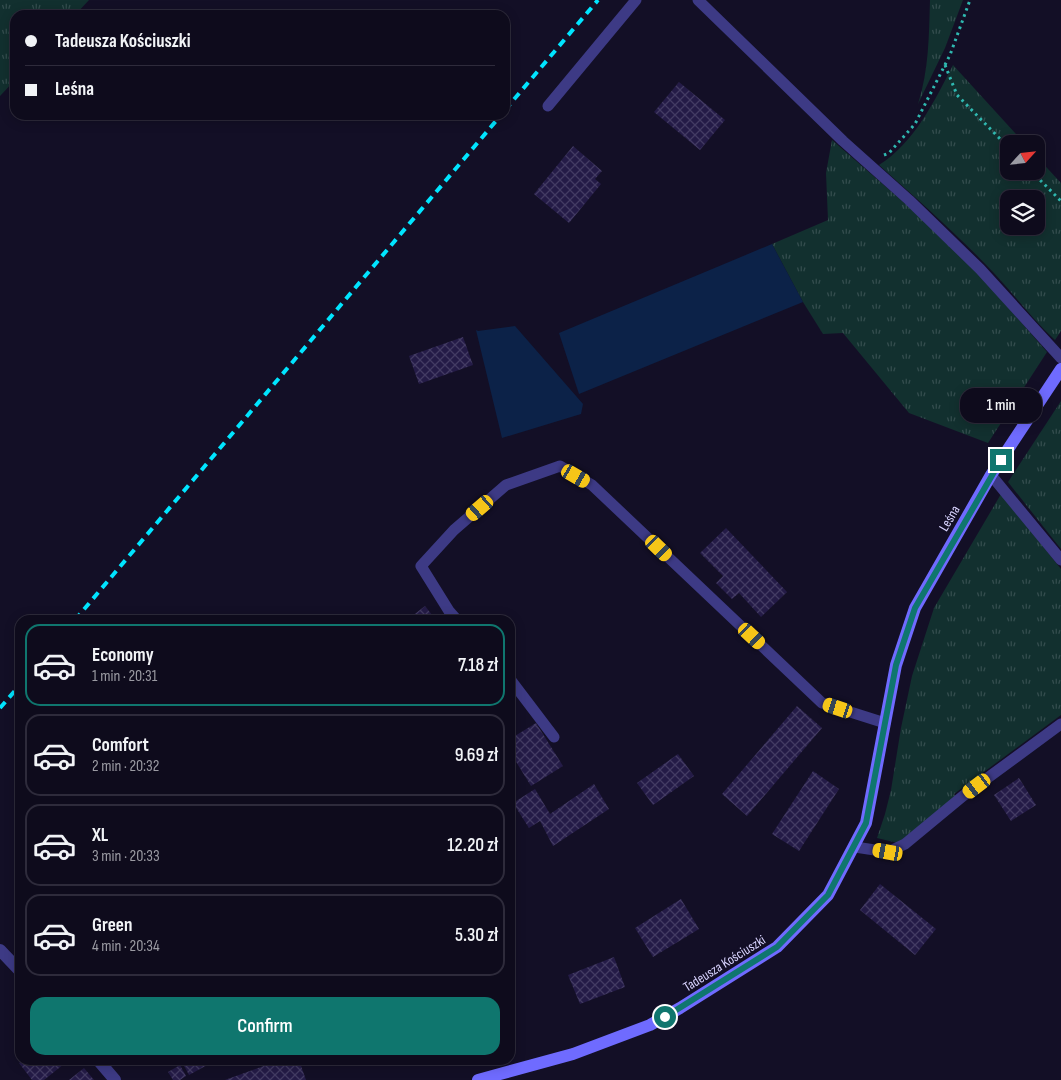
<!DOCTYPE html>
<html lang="en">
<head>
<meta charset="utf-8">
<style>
	:root { --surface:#0e0b1c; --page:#171425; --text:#f1f3f6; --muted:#9b9ba3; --line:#2e2b3b; --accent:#0f766e }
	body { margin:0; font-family:"Sofia Sans Condensed",sans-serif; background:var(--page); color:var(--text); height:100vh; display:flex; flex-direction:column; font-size:19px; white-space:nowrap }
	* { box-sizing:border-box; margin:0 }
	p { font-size:16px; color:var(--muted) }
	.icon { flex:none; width:28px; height:28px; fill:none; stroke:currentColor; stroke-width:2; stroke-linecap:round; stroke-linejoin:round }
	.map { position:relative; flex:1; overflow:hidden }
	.drawer { position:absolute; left:15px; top:615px; width:500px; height:450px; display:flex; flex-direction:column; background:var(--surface); border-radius:15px; box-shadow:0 2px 12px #0003,0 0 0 1px var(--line) }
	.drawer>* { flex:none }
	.banner { position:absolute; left:10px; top:10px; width:500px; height:110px; border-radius:15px; box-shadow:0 2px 12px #0003,0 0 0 1px var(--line); display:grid; align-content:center; height:110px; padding:0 15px; background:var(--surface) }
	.needle { width:32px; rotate:63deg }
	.controls { position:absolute; left:1000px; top:135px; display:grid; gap:10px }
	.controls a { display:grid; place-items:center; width:45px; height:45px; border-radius:10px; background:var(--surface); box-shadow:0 2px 12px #0003,0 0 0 1px var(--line); font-size:25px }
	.end { position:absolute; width:22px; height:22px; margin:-11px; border:6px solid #0f766e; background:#fff; box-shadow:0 0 0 2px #fff }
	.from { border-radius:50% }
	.bubble { position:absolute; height:35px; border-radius:15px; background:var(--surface); box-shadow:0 2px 12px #0003,0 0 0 1px var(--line); font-size:16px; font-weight:600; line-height:35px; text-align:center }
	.car { position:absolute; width:15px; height:30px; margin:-15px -8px; border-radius:6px; box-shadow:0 0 4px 1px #0007; background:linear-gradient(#f5c518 24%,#345 0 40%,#f5c518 0 76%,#345 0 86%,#f5c518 0) }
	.banner b { display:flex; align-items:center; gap:18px; height:48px; font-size:19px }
	.banner b+b { border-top:1px solid var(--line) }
	.banner i { width:12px; height:12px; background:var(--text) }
	ul { padding:9px 0 0; list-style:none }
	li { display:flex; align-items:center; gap:15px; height:82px; margin:0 10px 8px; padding:0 5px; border:2px solid var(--line); border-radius:15px }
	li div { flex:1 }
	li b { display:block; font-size:19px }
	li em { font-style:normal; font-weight:600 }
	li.active { border-color:var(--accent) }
	li>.icon { width:45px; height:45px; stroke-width:1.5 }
	.cta { display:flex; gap:10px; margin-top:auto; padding:10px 15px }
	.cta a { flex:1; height:58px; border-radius:15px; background:var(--accent); color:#fff; font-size:20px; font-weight:600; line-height:58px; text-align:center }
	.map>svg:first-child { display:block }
	.grass { fill:url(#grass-tufts); fill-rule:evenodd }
	.water { fill:#0c2248 }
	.building { fill:url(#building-cross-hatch) }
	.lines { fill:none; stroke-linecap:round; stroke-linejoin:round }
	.path { stroke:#2fb8b0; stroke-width:3; stroke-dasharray:2.5 4; stroke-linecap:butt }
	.service { stroke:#3d3a85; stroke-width:11 }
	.minor { stroke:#3d3a85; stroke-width:12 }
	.secondary { stroke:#6f6bff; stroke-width:12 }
	.rail { stroke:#00e5ff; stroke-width:4; stroke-dasharray:8 6; stroke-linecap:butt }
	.route { stroke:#0f766e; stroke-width:6 }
	.labels { text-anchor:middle; stroke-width:4.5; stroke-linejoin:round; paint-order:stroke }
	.street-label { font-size:14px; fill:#d9d4ff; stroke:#130f26 }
</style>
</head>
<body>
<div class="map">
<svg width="1061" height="1080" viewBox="0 0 1061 1080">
	<defs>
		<pattern id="grass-tufts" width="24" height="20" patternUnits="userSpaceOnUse" patternTransform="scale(1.25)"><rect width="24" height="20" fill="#12302f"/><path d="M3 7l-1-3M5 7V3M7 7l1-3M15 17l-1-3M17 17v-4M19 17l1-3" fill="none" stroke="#344d4e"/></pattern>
		<pattern id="building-cross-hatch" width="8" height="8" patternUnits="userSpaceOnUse" patternTransform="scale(1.25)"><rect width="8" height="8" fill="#241b47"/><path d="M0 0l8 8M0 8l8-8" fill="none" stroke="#433b63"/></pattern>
	</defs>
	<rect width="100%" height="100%" fill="#130f26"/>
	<g class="grass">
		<path d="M0,0H89L75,15H15V80L0,96Z"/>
		<path d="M930,0H963L945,48L918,104C929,70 929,35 930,0Z"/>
		<path d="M953,65L1025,144H1009V171H1036V156L1061,183V331L1055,340C1032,319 1014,294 993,272C957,234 918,200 879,165C914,143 934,102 953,65ZM1009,199H1036V226H1009Z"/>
		<path d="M832,140L908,206L978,273L1047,352L988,443L909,413L843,333L823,334L803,302L772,244L828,220L826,173Z"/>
		<path d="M1061,401V549L1008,482Z"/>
		<path d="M1001,494L1061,569V715L954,794L956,797L898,843L877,838L885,814L891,790L901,728L912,676L934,608Z"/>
	</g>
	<g class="water">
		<path d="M772,244L803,302L579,394L559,333Z"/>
		<path d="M515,326L583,404L581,414L502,438L476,330L478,331Z"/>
	</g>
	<g class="building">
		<path d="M679,82L725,120L700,150L654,112Z"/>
		<path d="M573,146L602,171L595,179L601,184L569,223L534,194Z"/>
		<path d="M463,337L473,365L419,384L409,356Z"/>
		<path d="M726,528L787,592L761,617L739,593L732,599L716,583L723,576L700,553Z"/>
		<path d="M425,606L436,620H407Z"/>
		<path d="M797,706L822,728L747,816L722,794Z"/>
		<path d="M536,723L563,766L531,786L510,752V739Z"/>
		<path d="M678,754L694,776L653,805L637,783Z"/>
		<path d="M813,771L839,789L799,851L772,834Z"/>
		<path d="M1019,778L1036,805L1011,821L994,795Z"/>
		<path d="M594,784L609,809L553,846L540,821L529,828L513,803L535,789L550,814Z"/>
		<path d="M880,884L936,929L915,955L860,910Z"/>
		<path d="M681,899L699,929L653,957L635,928Z"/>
		<path d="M614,957L625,987L580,1004L568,975Z"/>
		<path d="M23,1060H69L44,1080H32L19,1063Z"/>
		<path d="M181,1060H209L211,1063L189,1075Z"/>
		<path d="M280,1060H299L306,1080H225Z"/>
		<path d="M180,1065L186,1076L180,1080H173L168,1072Z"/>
		<path d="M84,1068L94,1080H69Z"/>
	</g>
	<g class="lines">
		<g class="path">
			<path d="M945,65L957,95L1009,148"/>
			<path d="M884,155L889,153L915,124L950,55L970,0"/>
			<path d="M1031,171L1061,201"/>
		</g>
		<g class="service">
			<path d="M698,0L843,141L909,200L980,269L1061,358"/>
			<path d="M548,106L636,0"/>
			<path d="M991,475L1061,560"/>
			<path d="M457,620L449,611L421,566L454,530L506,485L560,466L592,485L822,703L885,723"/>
			<path d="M510,679L554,737"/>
			<path d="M855,847L888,852L905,844L963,796L1061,724"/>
		</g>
		<g class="minor">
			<path d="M0,950L20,971"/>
			<path d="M98,1060L115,1080"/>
		</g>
		<path class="secondary" d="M478,1080L573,1054L650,1025L680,1008L777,947L828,895L866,823L896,665L915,608L991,475L1061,369"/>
		<g class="rail">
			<path d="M505,110L598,0"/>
			<path d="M75,620L501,115"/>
			<path d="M0,708L20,685"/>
		</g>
	</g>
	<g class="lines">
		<path class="route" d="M665,1017L777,947L828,895L866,823L896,665L915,608L1001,460"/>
	</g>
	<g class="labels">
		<g class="street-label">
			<text transform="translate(949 518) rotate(-60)" y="5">Leśna</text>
			<text transform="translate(724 963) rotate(-32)" y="5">Tadeusza Kościuszki</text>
		</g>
	</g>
</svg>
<div class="controls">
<a><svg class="needle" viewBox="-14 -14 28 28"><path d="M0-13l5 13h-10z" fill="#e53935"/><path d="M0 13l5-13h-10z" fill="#9b9ba3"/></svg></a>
<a><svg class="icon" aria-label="layers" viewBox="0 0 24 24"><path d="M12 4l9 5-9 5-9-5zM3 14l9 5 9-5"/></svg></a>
</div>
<i class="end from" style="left:665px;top:1017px"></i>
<i class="end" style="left:1001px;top:460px"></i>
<div class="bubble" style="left:960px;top:388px;width:82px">1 min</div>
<i class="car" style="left:576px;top:476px;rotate:120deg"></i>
<i class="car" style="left:480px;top:508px;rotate:229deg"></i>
<i class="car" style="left:659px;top:548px;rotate:134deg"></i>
<i class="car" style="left:752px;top:636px;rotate:133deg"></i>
<i class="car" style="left:838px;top:708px;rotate:288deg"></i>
<i class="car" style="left:977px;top:786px;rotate:233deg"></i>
<i class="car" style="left:888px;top:852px;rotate:280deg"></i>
<div class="banner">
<b><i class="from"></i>Tadeusza Kościuszki</b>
<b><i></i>Leśna</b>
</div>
<section class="drawer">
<ul>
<li class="active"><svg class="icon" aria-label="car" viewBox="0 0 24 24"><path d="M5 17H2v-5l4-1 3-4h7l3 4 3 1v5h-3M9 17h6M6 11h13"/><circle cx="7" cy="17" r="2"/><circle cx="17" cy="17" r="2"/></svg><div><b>Economy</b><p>1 min · 20:31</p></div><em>7.18 zł</em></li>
<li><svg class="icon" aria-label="car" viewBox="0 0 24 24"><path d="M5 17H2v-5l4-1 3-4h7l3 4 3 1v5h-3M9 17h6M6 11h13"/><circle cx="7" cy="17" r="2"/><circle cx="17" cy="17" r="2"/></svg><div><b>Comfort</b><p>2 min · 20:32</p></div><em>9.69 zł</em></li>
<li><svg class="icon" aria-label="car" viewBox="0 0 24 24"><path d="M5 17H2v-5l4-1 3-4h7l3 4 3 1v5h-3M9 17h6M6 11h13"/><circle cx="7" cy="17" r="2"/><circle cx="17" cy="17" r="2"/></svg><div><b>XL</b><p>3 min · 20:33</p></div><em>12.20 zł</em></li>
<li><svg class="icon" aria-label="car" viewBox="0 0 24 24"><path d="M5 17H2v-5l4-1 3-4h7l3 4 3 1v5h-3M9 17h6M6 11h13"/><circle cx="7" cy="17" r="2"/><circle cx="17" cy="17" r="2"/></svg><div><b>Green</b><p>4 min · 20:34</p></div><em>5.30 zł</em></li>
</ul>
<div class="cta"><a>Confirm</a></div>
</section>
</div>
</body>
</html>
